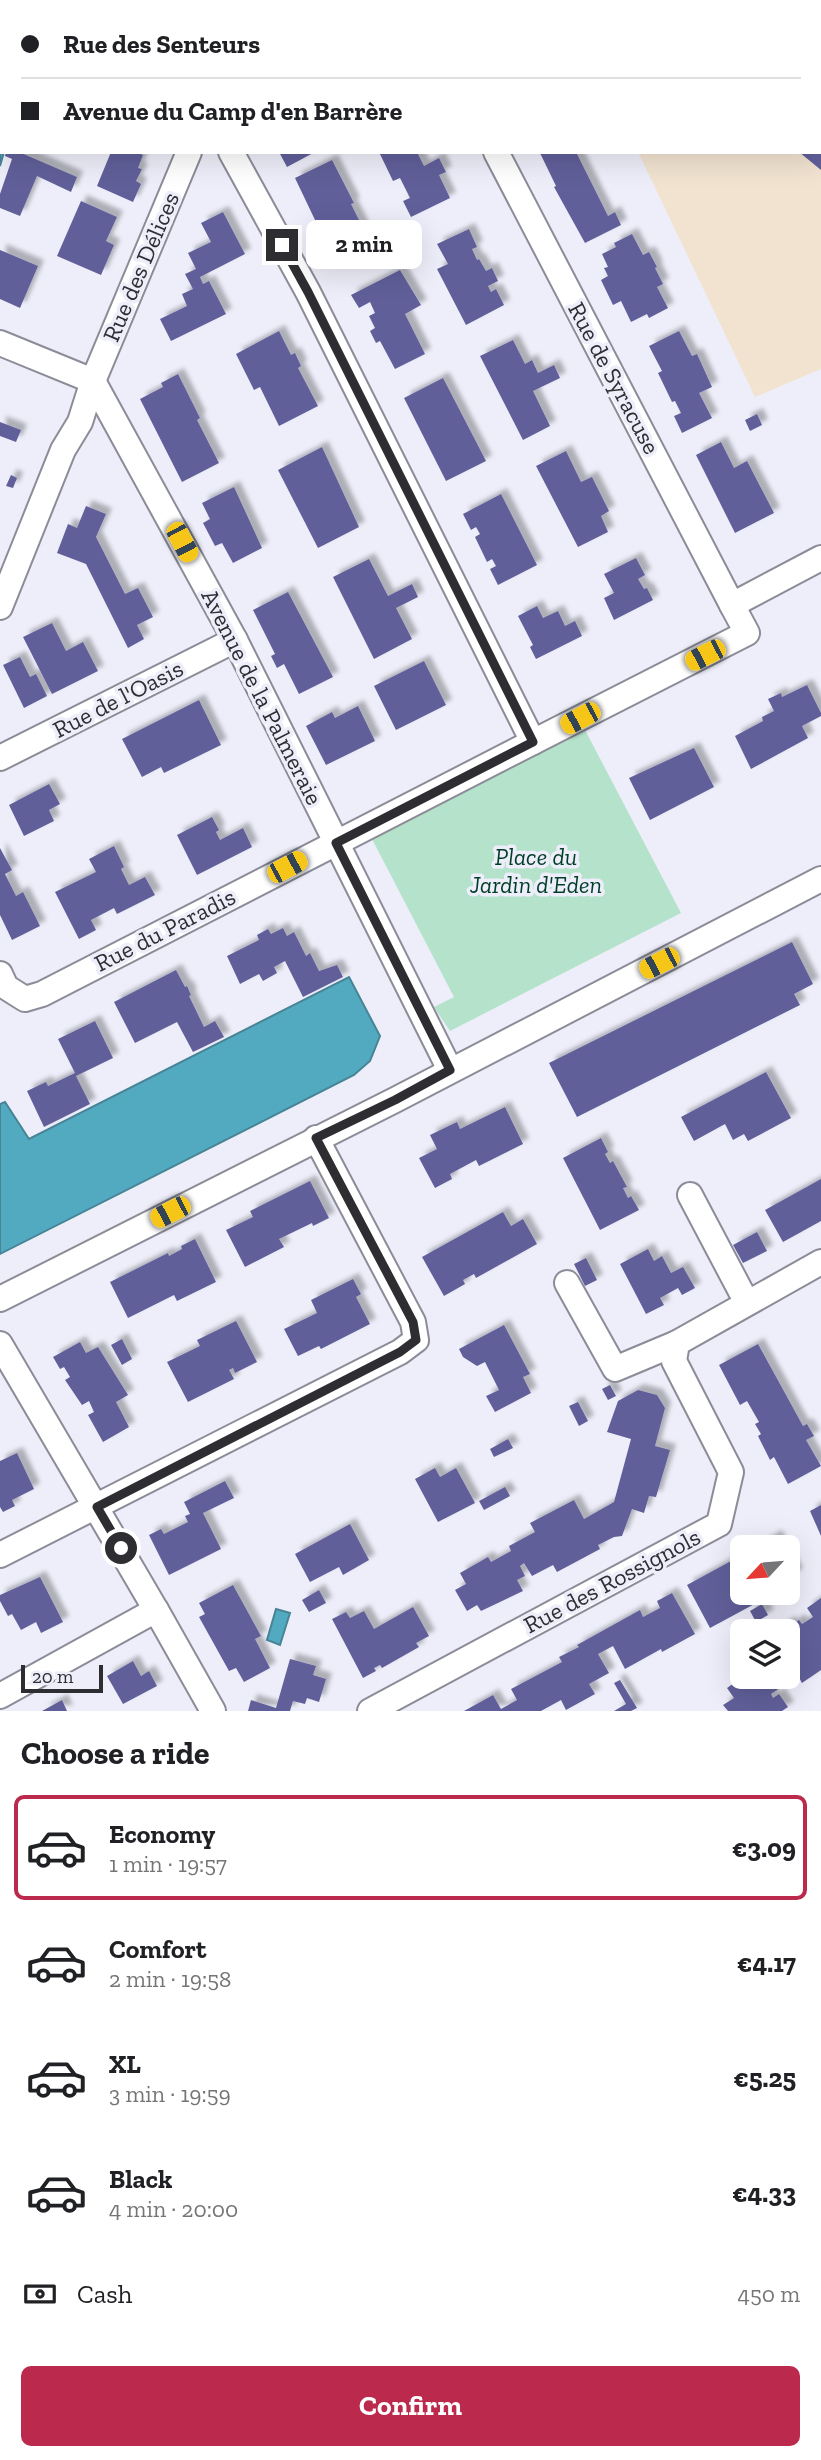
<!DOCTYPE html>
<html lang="en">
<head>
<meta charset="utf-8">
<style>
	:root { --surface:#fff; --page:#f6f6f6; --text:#202124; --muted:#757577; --line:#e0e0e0; --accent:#bb2a4c }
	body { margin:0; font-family:"Zilla Slab",serif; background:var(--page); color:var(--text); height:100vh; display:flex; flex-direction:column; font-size:26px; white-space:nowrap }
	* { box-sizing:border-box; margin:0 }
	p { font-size:23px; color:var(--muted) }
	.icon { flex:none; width:38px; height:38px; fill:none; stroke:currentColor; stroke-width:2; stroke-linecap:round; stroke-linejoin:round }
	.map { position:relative; height:1711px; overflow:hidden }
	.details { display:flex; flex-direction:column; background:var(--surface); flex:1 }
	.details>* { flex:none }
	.hud { position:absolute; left:0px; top:0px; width:822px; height:154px; box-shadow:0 7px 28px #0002; display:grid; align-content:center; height:154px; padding:0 21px; background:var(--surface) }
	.needle { width:46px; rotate:244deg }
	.buttons { position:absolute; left:730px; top:1535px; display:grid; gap:14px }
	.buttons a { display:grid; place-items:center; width:70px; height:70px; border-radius:10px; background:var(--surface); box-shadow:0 7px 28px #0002; font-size:35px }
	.scale { position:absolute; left:21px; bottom:18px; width:82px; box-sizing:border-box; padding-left:7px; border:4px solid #2d2d32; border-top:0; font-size:19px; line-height:24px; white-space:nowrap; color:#2d2d32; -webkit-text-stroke:5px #eeeefa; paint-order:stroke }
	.end { position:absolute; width:32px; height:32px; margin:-16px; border:9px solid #2d2d32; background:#fff; box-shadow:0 0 0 4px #fff }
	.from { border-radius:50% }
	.bubble { position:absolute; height:49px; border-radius:10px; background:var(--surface); box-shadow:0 7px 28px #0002; font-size:23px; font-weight:700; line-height:49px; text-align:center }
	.car { position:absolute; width:21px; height:42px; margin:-21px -10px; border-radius:9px; box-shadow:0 0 5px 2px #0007; background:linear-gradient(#f5c518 24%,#345 0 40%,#f5c518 0 76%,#345 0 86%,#f5c518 0) }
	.hud b { display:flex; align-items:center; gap:24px; height:66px; font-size:26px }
	.hud b+b { border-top:2px solid var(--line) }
	.hud i { width:18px; height:18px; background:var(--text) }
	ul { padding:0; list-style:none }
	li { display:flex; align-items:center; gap:21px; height:105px; margin:0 14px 10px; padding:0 7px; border:4px solid transparent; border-radius:10px }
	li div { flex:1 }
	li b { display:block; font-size:26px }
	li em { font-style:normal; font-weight:700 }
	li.selected { border-color:var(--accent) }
	li>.icon { width:63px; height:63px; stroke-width:1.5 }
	h2 { padding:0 21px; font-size:32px; line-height:84px }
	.pay { display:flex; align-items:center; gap:18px; height:77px; padding:0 21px; font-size:26px }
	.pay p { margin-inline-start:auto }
	.cta { display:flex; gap:14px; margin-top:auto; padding:14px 21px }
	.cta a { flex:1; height:80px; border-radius:10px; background:var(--accent); color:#fff; font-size:28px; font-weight:700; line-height:80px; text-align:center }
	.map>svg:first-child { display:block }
	.industrial { fill:#f1e3d0 }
	.green { fill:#b4e2ca }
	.water { fill:#52aac0; stroke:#478495; stroke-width:2 }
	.building { fill:#615f99; filter:url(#shadow) }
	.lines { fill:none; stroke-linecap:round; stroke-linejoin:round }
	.street-casing { stroke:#8b8c97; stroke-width:28 }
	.street { stroke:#fff; stroke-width:24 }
	.route { stroke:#2d2d32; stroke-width:9 }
	.labels { text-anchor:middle; stroke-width:7; stroke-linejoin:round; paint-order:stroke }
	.street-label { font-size:24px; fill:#2d2d32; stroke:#eeeefa }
	.park-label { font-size:24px; font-style:italic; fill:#003e27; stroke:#eeeefa }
</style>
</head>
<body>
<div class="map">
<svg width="821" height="1711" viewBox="0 0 821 1711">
	<defs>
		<filter id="shadow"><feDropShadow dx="6" dy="-6" stdDeviation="2" flood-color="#0004"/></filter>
	</defs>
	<rect width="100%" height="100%" fill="#eeeefa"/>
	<path class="industrial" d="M578,0H821V369L755,397L638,152H821V2H576Z"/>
	<path class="green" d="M585,730L681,913L450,1031L434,1007L454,997L372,839Z"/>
	<g class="water">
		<path d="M0,0H58L2,2V152H4L0,166Z"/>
		<path d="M349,977L380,1036L370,1061L354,1075L0,1254V1104L5,1102L29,1139Z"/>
		<path d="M276,1609L290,1613L280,1645L267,1640Z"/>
	</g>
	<g class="building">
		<path d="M6,152H19L77,177L71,192L37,176L20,216L0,208V194L12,159L5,156Z"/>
		<path d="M111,152H136L143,155L138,168L142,169L136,181L141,184L133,202L97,186Z"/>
		<path d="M279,152H315L287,167Z"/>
		<path d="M379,152H417L424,166L439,158L446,172L439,175L450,198L411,217L403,201L410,198L400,178L393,181Z"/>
		<path d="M542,152H576L608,216L615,212L621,225L585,243L554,187L556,186L540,153Z"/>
		<path d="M799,152H821V170Z"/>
		<path d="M332,160L354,203L351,204L372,246L336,264L295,178Z"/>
		<path d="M81,201L117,217L106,241L114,245L101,275L57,256Z"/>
		<path d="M223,212L245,254L200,277L203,284L209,281L226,314L171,341L160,319L187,306L182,294L193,289L185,274L196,269L188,253L211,242L201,223Z"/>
		<path d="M469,229L477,247L472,249L477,260L479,259L486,271L492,268L498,281L488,286L491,292L496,289L504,305L466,325L437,269L448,264L437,244Z"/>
		<path d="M632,234L643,255L649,252L657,267L655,268L663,284L657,287L668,308L649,318L647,314L631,322L621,301L613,305L601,280L608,276L604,268L608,267L602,254L616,247L614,243Z"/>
		<path d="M0,250L38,266L20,308L0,299Z"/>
		<path d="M400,270L421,305L405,314L425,354L395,369L380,341L376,343L370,331L375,328L369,316L375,313L370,302L359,308L351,295Z"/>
		<path d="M279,331L291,355L295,353L301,366L298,368L318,406L279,426L260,387L254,390L236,354Z"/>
		<path d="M679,331L692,356L697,354L712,387L699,393L712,418L682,433L674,416L681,413L675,401L672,402L658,373L662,371L649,346Z"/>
		<path d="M513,340L525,364L532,360L538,373L554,365L560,378L533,391L550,426L523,440L480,356Z"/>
		<path d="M178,374L200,418L197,420L219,463L182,482L140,399L163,387L161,383Z"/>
		<path d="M443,378L486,461L446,481L404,398Z"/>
		<path d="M757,414L762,425L750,431L745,420Z"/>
		<path d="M0,422L21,430L16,442L0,436Z"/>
		<path d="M721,442L734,468L747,461L774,513L735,533L696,455Z"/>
		<path d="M322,447L359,527L318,548L278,470Z"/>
		<path d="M566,451L581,482L592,477L609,511L601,516L608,532L578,547L536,466Z"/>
		<path d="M11,475L17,478L13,488L6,486Z"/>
		<path d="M234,487L262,548L233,563L222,543L215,546L203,523L210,519L202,503Z"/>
		<path d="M501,494L537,565L498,585L490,569L496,566L492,559L487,562L475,537L480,534L476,527L471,530L463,514Z"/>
		<path d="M86,506L106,514L96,537L125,594L138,588L153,617L137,625L144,639L128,648L86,564L57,553L68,524L77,528Z"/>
		<path d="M636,558L645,575L638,579L644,589L647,588L653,600L614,620L604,598L614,593L604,574Z"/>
		<path d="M369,559L388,596L412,584L418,597L396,608L412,639L374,659L333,577Z"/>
		<path d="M288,592L333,677L299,694L284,664L277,668L271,656L275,654L253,610Z"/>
		<path d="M537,606L543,618L558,611L565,626L575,621L582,636L536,659L530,647L533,645L518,616Z"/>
		<path d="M52,623L66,651L83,642L98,671L52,694L23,637Z"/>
		<path d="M20,657L30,677L36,674L47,696L24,708L3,665Z"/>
		<path d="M424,661L446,705L396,730L374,686Z"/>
		<path d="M807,685L821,713V716L802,726L808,738L751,769L735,736L763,721L762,717L774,711L768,699L781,693L782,697Z"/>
		<path d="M199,700L221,745L164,773L161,767L142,777L122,739Z"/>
		<path d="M358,706L375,741L326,765L306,726L332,712L335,718Z"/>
		<path d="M694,748L714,787L650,820L629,778Z"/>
		<path d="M49,784L60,804L49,810L54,821L24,836L9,805Z"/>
		<path d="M212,817L219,830L216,832L220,840L243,828L252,847L197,875L177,835Z"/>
		<path d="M114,846L124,867L121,869L129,885L145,877L155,895L117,914L114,908L91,920L96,930L79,939L55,892L96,872L89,859Z"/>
		<path d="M0,848L12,870L5,874L16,896L23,892L40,926L12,940L0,915Z"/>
		<path d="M283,928L287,936L294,932L306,956L310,953L319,971L337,965L343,977L303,997L285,961L274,967L277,973L263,981L259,974L240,984L227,956L259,940L257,935L268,929L271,934Z"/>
		<path d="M792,942L813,984L794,994L800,1005L577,1117L549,1063Z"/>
		<path d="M176,970L185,987L187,986L191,995L189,996L204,1027L215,1021L224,1037L193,1052L177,1022L135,1043L114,1002Z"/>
		<path d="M95,1021L113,1058L76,1076L90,1104L44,1127L27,1091L46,1082L48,1086L75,1073L58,1039Z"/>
		<path d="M766,1072L791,1118L748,1141L744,1134L733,1140L725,1124L694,1141L681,1117Z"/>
		<path d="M505,1107L523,1144L479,1166L476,1160L450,1174L452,1179L435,1188L419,1158L437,1149L430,1135L457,1122L460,1129Z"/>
		<path d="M601,1138L608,1152L605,1154L610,1163L613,1161L627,1187L623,1188L628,1198L631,1196L639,1210L600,1230L563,1158Z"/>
		<path d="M821,1179V1221L783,1242L765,1210Z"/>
		<path d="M310,1181L329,1218L313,1226L312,1223L279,1239L284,1247L245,1267L226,1230L253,1217L250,1211Z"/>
		<path d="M503,1212L511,1226L523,1219L537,1244L476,1278L474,1274L463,1280L465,1284L444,1296L422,1257Z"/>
		<path d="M757,1232L767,1251L743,1263L733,1245Z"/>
		<path d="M195,1239L216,1282L177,1301L174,1295L128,1318L110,1282L168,1253L169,1256L182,1249L181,1246Z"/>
		<path d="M648,1249L654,1261L662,1256L671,1273L683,1267L695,1288L682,1295L678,1288L660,1298L664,1305L646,1314L620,1264Z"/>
		<path d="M586,1258L597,1280L585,1286L574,1264Z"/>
		<path d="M353,1279L361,1294L356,1297L370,1324L321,1349L319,1346L298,1356L284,1329L317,1313L311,1300Z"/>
		<path d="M236,1321L257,1362L235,1373L233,1368L229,1370L234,1379L188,1402L167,1362L200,1346L197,1340Z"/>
		<path d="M504,1325L530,1374L523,1377L531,1393L495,1412L486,1396L499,1390L485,1362L477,1366L463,1357L459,1349Z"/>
		<path d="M122,1339L132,1359L122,1365L111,1345Z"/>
		<path d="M80,1342L86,1353L98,1347L128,1395L116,1402L129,1427L103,1442L88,1415L94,1412L89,1401L82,1405L65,1380L70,1377L64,1367L60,1369L53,1357Z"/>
		<path d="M758,1344L803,1426L807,1424L814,1436L806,1440L821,1466L788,1484L774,1457L770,1460L758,1436L761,1434L755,1424L759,1422L747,1401L740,1405L719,1365Z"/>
		<path d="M610,1385L616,1396L608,1400L602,1389Z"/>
		<path d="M638,1390L657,1395L665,1408L655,1446L670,1450L656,1497L649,1496L644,1513L632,1509L622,1536L614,1537L598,1545L600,1549L557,1572L553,1565L532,1576L524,1563L520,1566L525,1576L517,1580L523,1591L481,1611L477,1605L467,1611L455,1590L466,1584L460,1573L488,1557L491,1562L511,1551L509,1546L535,1532L530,1523L574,1500L584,1519L614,1502L631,1439L607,1432L618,1401Z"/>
		<path d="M578,1402L588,1421L579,1426L569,1406Z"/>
		<path d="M508,1439L513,1448L494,1457L490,1449Z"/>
		<path d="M17,1453L34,1489L12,1500L15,1506L3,1512L0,1507V1461Z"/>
		<path d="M435,1468L440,1477L456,1468L475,1503L438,1522L415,1479Z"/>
		<path d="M225,1481L234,1498L203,1513L221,1549L169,1575L149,1535L161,1529L164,1534L188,1522L185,1516L190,1514L184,1502Z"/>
		<path d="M505,1487L510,1496L484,1510L479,1501Z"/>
		<path d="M821,1505V1536L810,1511Z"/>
		<path d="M350,1524L369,1560L343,1575L339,1567L310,1582L295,1554Z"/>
		<path d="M776,1536L782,1547H757Z"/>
		<path d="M742,1555V1592H763L757,1595L760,1601L710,1628L687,1585Z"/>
		<path d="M788,1557L797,1574L788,1579Z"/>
		<path d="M40,1577L63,1622L41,1633L36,1622L21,1630L12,1614L8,1616L0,1601V1595Z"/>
		<path d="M233,1585L261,1636L255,1639L270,1668L244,1682L236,1668L229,1671L199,1617L205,1614L199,1603Z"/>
		<path d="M319,1590L326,1603L309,1612L302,1600Z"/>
		<path d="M672,1593L695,1634L662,1652L661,1649L625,1669L613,1646L598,1654L609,1673L589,1684L595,1694L566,1710L561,1700L541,1711H464L493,1695L501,1709L517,1700L511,1689L562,1662L559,1657L579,1647L577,1645L640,1610L643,1617L660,1608L657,1601Z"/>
		<path d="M821,1598V1670L802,1683L798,1676L771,1694L773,1698L779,1694L788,1707L782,1711H728L723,1705L734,1698L727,1688L744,1676H788V1631H776L789,1622L791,1625L799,1620L802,1624L813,1617L807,1608Z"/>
		<path d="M762,1604L768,1615L756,1622L750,1611Z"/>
		<path d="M413,1607L429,1636L416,1643L419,1647L382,1668L380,1665L374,1668L376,1671L363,1678L332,1619L346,1612L350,1618L364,1611L374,1629Z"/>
		<path d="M290,1659L316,1666L313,1675L326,1679L319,1702L307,1698L305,1704L293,1701L290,1711H248L251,1700L276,1708Z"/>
		<path d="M133,1661L141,1676L149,1671L157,1686L123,1704L107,1676Z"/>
		<path d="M620,1680L637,1708L631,1711H614L626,1704L614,1683Z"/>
		<path d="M62,1700L67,1711H42Z"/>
	</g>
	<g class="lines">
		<g class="street-casing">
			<g id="street">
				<path d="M417,0V2"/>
				<path d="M253,2L254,0"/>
				<path d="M496,152L732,605"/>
				<path d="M0,343L93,381L235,640L450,1070"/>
				<path d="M0,607L63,450L80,422L93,381L189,152"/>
				<path d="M533,742L747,633L732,605L821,558"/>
				<path d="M0,758L235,640"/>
				<path d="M0,974L6,987L25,999L42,994L533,742L308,292L231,152"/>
				<path d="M690,1195L747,1303"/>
				<path d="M567,1283L615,1369L677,1343"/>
				<path d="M0,1299L395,1100L821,879"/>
				<path d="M0,1344L156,1610"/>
				<path d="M0,1555L400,1352L416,1340L413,1322L316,1138"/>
				<path d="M0,1696L156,1610L213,1711"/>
				<path d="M370,1711L719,1524L731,1472L674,1361L677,1343L821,1262"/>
			</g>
		</g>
		<use href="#street" class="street"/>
	</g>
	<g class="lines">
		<path class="route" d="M121,1548L97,1507L400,1352L416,1340L413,1322L316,1138L395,1100L450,1070L336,843L533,742L308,292L282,245"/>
	</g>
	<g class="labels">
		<g class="street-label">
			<text transform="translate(141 267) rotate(-67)" y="8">Rue des Délices</text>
			<text transform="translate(614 378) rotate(62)" y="8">Rue de Syracuse</text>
			<text transform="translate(262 697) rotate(63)" y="8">Avenue de la Palmeraie</text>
			<text transform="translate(118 699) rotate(-27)" y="8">Rue de l'Oasis</text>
			<text transform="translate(165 930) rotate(-27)" y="8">Rue du Paradis</text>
			<text transform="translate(612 1581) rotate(-28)" y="8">Rue des Rossignols</text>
		</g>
		<g class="park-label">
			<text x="536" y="865">Place du<tspan x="536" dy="28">Jardin d'Eden</tspan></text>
		</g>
	</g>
</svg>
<div class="buttons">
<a><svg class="needle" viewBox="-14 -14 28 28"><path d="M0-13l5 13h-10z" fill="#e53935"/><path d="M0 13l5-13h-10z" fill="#757577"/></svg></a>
<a><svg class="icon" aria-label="layers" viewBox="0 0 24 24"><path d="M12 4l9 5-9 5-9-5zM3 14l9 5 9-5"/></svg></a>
</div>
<div class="scale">20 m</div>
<i class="end from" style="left:121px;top:1548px"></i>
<i class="end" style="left:282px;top:245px"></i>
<div class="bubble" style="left:306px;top:220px;width:116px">2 min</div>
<i class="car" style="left:182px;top:542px;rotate:152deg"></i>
<i class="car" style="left:705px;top:655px;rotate:243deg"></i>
<i class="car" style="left:580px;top:718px;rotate:242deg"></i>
<i class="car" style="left:287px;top:867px;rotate:62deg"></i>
<i class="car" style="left:659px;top:963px;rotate:243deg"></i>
<i class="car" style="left:170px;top:1212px;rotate:243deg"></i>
<div class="hud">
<b><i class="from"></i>Rue des Senteurs</b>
<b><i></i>Avenue du Camp d'en Barrère</b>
</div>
</div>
<section class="details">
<h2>Choose a ride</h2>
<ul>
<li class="selected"><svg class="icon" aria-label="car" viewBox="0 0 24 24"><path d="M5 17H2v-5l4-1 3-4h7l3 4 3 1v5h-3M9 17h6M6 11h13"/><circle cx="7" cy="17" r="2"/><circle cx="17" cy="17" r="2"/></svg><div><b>Economy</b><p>1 min · 19:57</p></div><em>€3.09</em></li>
<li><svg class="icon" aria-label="car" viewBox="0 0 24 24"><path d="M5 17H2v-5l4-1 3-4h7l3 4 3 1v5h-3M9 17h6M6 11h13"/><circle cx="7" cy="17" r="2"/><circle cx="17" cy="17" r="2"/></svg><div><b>Comfort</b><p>2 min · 19:58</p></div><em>€4.17</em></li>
<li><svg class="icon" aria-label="car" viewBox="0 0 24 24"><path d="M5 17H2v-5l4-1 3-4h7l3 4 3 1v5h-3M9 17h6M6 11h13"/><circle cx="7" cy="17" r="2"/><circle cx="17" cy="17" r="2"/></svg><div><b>XL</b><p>3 min · 19:59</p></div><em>€5.25</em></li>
<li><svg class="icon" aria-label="car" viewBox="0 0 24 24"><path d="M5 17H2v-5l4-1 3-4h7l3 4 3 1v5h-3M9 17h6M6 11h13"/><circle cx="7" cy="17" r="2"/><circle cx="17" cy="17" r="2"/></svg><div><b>Black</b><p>4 min · 20:00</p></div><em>€4.33</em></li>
</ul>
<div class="pay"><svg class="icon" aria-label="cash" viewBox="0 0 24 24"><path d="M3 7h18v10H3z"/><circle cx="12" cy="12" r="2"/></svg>Cash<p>450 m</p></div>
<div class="cta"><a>Confirm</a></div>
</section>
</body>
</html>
